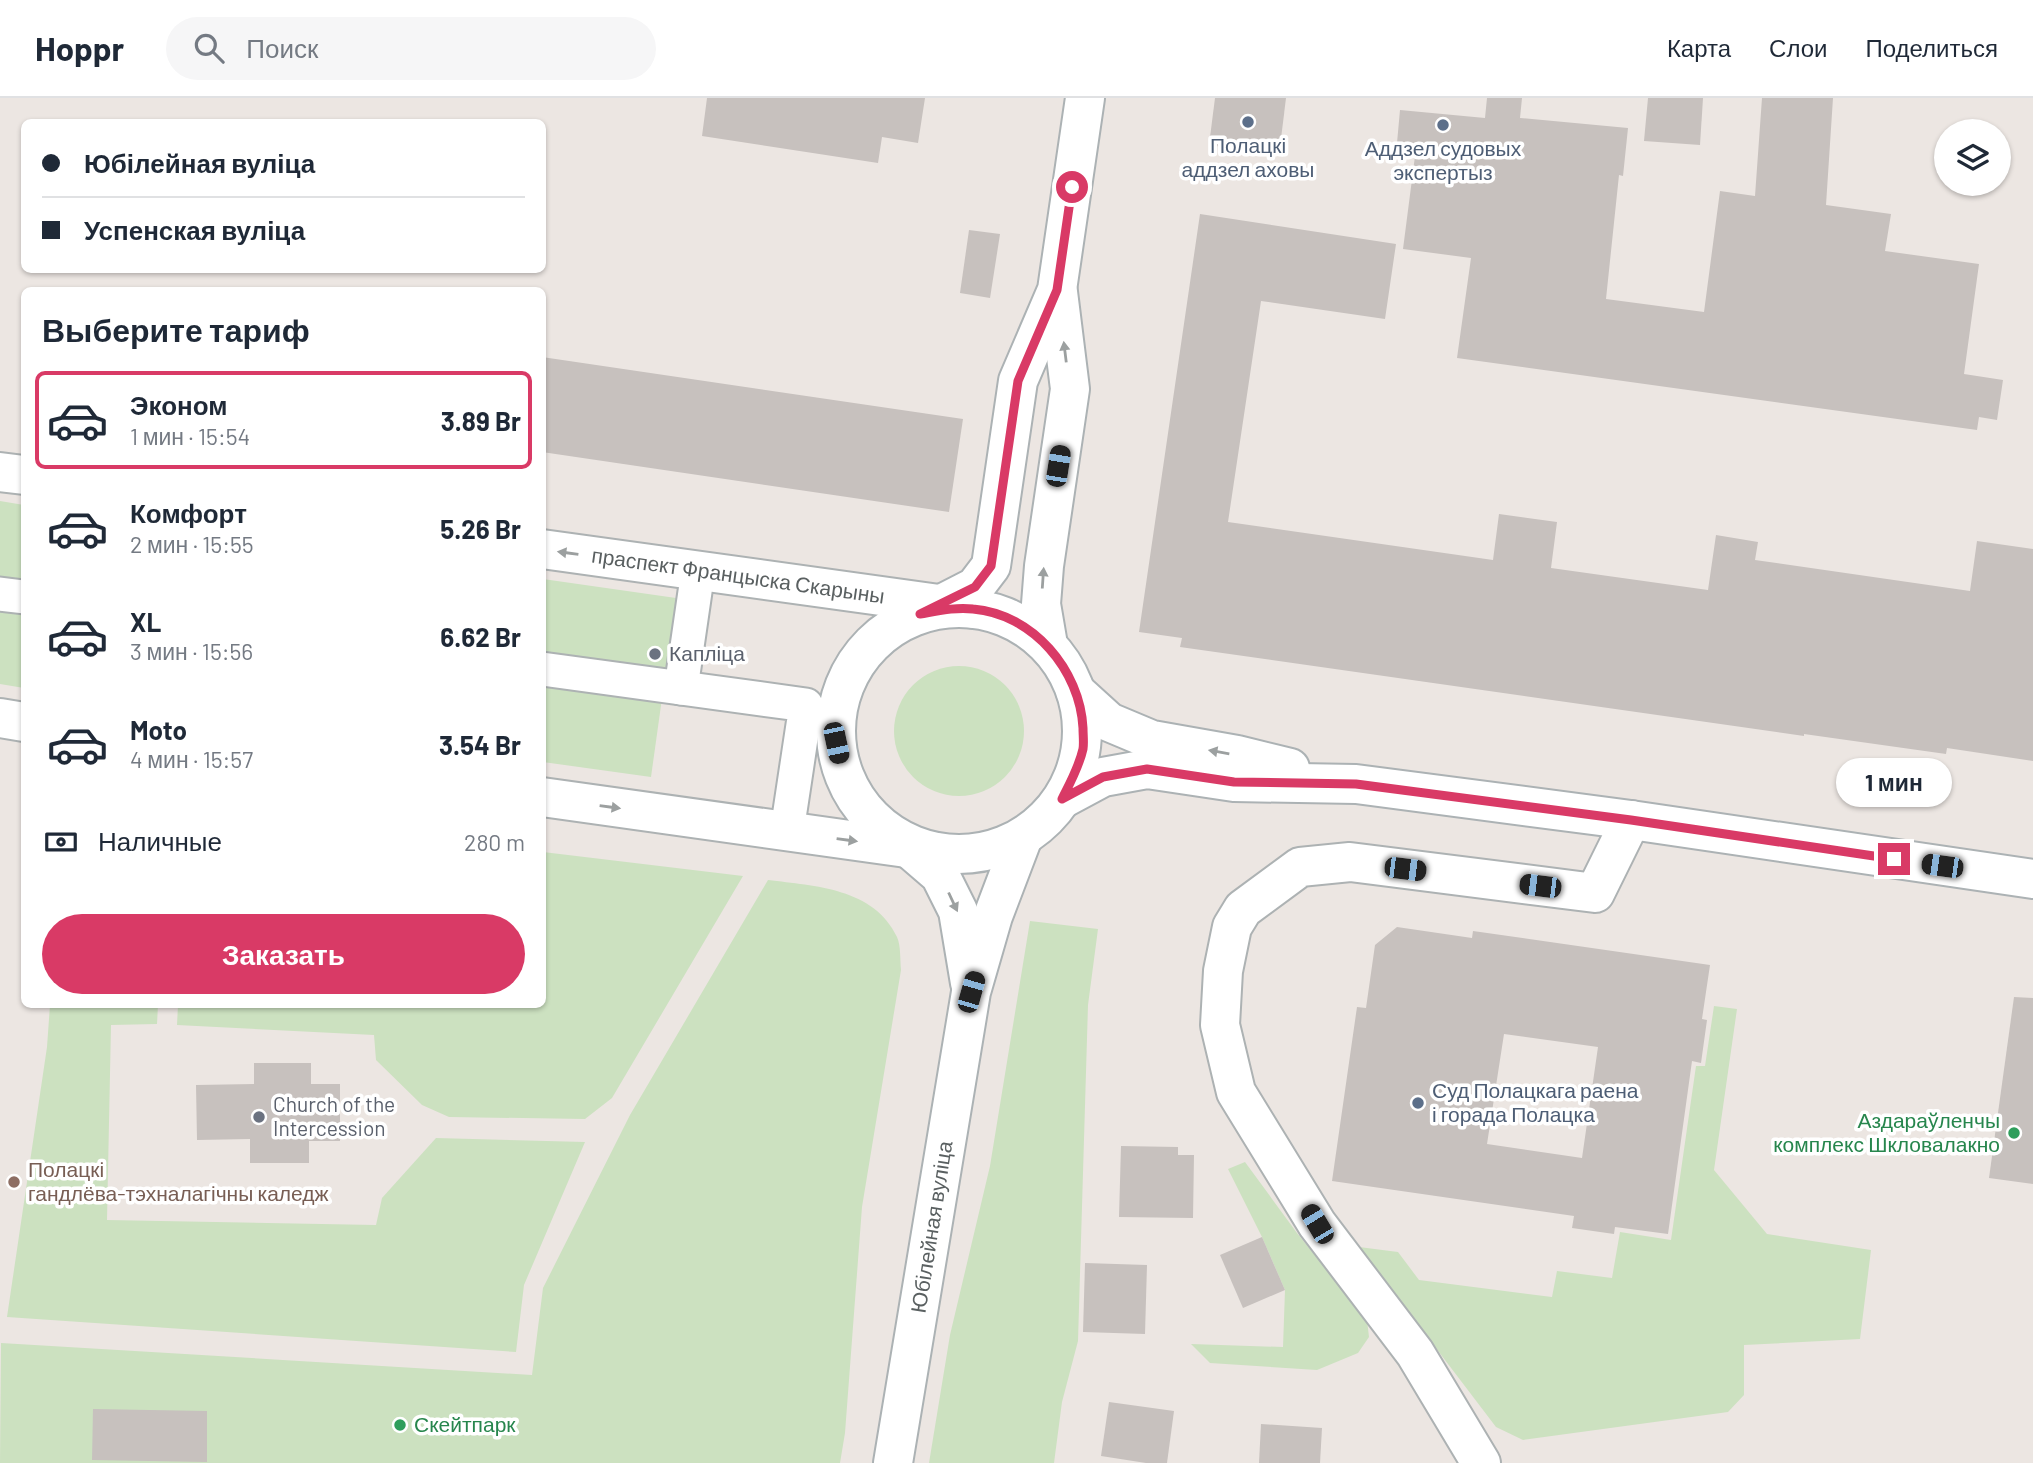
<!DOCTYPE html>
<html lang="ru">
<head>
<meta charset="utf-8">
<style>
	:root { --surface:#fff; --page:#f6f6f7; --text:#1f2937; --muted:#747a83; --line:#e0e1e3; --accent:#d93a66 }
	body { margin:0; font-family:Barlow,sans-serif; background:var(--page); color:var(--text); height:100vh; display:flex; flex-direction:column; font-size:26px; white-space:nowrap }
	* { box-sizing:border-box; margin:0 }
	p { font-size:23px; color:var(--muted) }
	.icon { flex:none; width:38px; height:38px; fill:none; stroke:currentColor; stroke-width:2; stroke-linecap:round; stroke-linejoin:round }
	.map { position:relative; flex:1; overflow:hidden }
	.details { position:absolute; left:21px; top:189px; width:525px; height:721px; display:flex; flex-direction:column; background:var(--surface); border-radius:10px; box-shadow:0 2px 5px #0004 }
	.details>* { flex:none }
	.hud { position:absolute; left:21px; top:21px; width:525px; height:154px; border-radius:10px; box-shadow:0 2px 5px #0004; display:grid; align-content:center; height:154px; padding:0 21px; background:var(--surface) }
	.fabs { position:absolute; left:1934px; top:21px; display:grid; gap:14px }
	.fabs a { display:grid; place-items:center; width:77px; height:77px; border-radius:50%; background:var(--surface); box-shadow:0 2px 5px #0004; font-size:35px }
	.end { position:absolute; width:32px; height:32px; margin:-16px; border:9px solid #d93a66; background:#fff; box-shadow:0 0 0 4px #fff }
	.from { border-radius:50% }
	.bubble { position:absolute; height:49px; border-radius:24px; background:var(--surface); box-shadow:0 2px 5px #0004; font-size:23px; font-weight:700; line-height:49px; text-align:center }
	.car { position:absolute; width:21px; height:42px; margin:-21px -10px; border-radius:9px; box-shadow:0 0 5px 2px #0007; background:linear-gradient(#222 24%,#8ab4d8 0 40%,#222 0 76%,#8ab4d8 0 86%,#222 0) }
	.hud b { display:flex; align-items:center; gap:24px; height:66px; font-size:26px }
	.hud b+b { border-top:2px solid var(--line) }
	.hud i { width:18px; height:18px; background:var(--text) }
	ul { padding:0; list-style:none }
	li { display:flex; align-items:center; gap:21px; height:98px; margin:0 14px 10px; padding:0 7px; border:4px solid transparent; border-radius:10px }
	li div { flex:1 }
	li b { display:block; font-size:26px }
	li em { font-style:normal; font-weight:700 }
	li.active { border-color:var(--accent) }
	li>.icon { width:63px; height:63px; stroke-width:1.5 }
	h2 { padding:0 21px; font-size:32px; line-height:84px }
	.pay { display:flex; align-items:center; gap:18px; height:77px; padding:0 21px; font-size:26px }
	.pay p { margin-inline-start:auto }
	.action { display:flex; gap:14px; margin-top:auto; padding:14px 21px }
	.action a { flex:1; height:80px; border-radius:42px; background:var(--accent); color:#fff; font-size:28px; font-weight:700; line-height:80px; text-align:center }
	header { display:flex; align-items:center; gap:42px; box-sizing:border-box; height:98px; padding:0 35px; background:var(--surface); border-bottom:2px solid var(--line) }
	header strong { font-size:33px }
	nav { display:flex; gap:38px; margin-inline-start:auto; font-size:24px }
	.search { width:490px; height:63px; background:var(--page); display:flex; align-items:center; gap:18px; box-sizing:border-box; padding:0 24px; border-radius:38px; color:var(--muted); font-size:26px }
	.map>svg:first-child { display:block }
	.green { fill:#cce1c0 }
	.building { fill:#c7c1be; fill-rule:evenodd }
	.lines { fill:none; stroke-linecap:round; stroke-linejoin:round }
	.pedestrian-casing { stroke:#adb2b3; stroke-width:37 }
	.minor-casing { stroke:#adb2b3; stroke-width:42 }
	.tertiary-casing { stroke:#adb2b3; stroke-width:42 }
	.secondary-casing { stroke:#acb2b4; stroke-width:42 }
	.pedestrian { stroke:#fff; stroke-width:33 }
	.minor { stroke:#fff; stroke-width:38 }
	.tertiary { stroke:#fff; stroke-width:38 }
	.secondary { stroke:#fff; stroke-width:38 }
	.oneway { fill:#9ca0a0 }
	.route { stroke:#d93a66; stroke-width:9 }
	.service-dot { fill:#5c6f8a; stroke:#fff; stroke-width:2.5 }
	.worship-dot { fill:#6b7280; stroke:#fff; stroke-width:2.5 }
	.leisure-dot { fill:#2e9e5b; stroke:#fff; stroke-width:2.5 }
	.education-dot { fill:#8d6e63; stroke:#fff; stroke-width:2.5 }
	.labels { text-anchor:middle; stroke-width:7; stroke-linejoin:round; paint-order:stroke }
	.service-label { font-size:21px; fill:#4e5e75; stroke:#fff }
	.street-label { font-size:21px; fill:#5a6061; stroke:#fff }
	.worship-label { font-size:21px; fill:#5b616d; stroke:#fff; text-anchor:start }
	.leisure-label { font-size:21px; fill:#27864d; stroke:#fff; text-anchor:end }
	.education-label { font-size:21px; fill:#785e54; stroke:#fff; text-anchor:start }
</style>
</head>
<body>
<header>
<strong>Hoppr</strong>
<div class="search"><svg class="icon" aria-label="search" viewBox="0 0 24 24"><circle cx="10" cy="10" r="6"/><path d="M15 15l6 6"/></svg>Поиск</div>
<nav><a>Карта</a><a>Слои</a><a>Поделиться</a></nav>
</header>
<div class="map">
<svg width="2033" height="1365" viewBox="0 0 2033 1365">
	<rect width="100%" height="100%" fill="#ece6e2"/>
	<g class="green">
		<path d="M0,403L24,407V590L0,586Z"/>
		<path d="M543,481L676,500L651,679L543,664Z"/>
		<circle cx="959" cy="633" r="65"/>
		<path d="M543,754L743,778L612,1000L585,1021L449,1019L422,1007L376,962L374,937L177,927L178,907L542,906Z"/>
		<path d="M768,782C815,788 874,790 897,839C901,848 900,862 901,872L862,1109L845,1335L840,1365H0L1,1245L532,1277L543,1190L630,1017Z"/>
		<path d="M1030,823L1098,831L1088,907L1078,1243L1062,1304L1054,1365H929L950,1237L990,1068Z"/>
		<path d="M50,907H158L157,926L111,927L107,1122L376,1127L382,1100L436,1040L585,1044L524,1187L516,1254L7,1219L47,949Z"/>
		<path d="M1714,908L1737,911L1714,1072L1767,1136L1871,1152L1860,1241L1744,1247V1297L1728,1314L1523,1342L1496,1329L1359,1149L1398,1154L1419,1182L1552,1199L1557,1173L1612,1180L1620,1134L1671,1142L1696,968H1705Z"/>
		<path d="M1245,1064L1297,1135L1367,1222L1369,1239L1358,1255L1317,1272L1210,1265L1191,1246L1283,1249L1285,1192L1262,1139L1228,1071Z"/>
	</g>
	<g class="building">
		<path d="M707,0H925L918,45L882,39L878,65L702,38Z"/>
		<path d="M1215,0H1286L1279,57L1209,47Z"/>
		<path d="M1487,0H1522L1520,20L1628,30L1623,78L1619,77L1606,201L1704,214L1720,93L1755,98L1762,0H1833L1826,107L1891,116L1885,153L1979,166L1964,276L2003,282L1997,322L1979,319L1977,332L1457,260L1471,160L1403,151L1415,58L1396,56L1400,12L1485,20Z"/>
		<path d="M1648,0H1703L1700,47L1644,43Z"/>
		<path d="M1200,116L1396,146L1385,221L1261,203L1228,424L1493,462L1499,416L1557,424L1551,470L1708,492L1716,437L1758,444L1755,462L1970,493L1977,443L2033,451V663L1947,650L1946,656L1804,636V638L1180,549L1182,540L1139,534Z"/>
		<path d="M969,132L1000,136L990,200L960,195Z"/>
		<path d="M542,259L963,321L949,414L542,354Z"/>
		<path d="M1397,829L1472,840L1473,833L1710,867L1702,921L1707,922L1701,965L1692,963L1668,1136L1615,1129L1614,1136L1572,1130L1574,1118L1332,1083L1357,909L1366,910L1375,847ZM1504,936L1598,949L1582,1060L1487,1046Z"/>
		<path d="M2014,899L2033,900V1086L1989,1080Z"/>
		<path d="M254,965H311V986H340V1043H309V1065H250V1041L197,1042L196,987L254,986Z"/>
		<path d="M1121,1048L1178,1049V1057H1194L1193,1120L1119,1119Z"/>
		<path d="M1262,1139L1285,1192L1243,1210L1220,1157Z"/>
		<path d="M1085,1165L1147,1167L1145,1236L1083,1234Z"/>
		<path d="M1109,1304L1174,1313L1167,1365H1146L1101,1358Z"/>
		<path d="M93,1311L207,1313V1364L92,1362Z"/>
		<path d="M1261,1326L1322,1330L1320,1365H1259Z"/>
	</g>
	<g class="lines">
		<g class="pedestrian-casing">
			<g id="pedestrian">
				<path d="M0,496L24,499"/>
				<path d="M542,571L806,607L787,733"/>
				<path d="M681,590L698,473"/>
			</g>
		</g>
		<g class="minor-casing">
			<path id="minor" d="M1481,1365L1415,1255L1317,1126L1236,994L1220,927L1223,873L1232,829L1243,811L1300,769L1350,764L1595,795L1631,722"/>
		</g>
		<g class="tertiary-casing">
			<g id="tertiary">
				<path d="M0,374L24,377"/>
				<path d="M542,451L975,511"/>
				<path d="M0,620L24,624"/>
				<path d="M542,699L935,754"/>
			</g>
		</g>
		<g class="secondary-casing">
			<g id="secondary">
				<path d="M936,509L975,489L991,468L1018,283L1057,192L1085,0"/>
				<circle cx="959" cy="633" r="123"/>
				<path d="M1048,547L1041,506L1044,468L1070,291L1058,194"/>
				<path d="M1076,594L1109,624L1152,642L1237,657L1290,670"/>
				<path d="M1062,701L1103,679L1147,671L1234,684L1356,686L1631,722L2033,781"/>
				<path d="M904,746L940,777L958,813L970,885"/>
				<path d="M893,1365L971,894L993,818L1023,739"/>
			</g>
		</g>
		<use href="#pedestrian" class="pedestrian"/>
		<use href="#minor" class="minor"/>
		<use href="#tertiary" class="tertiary"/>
		<use href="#secondary" class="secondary"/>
	</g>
	<defs><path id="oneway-solid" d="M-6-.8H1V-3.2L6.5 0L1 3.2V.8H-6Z" transform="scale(1.75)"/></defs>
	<g class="oneway">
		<use href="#oneway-solid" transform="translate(1065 254) rotate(-97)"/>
		<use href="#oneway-solid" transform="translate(568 455) rotate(-172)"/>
		<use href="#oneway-solid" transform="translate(1043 480) rotate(-86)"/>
		<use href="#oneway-solid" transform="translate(1219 654) rotate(-170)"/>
		<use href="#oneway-solid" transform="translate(610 709) rotate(8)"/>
		<use href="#oneway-solid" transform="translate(847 742) rotate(8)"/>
		<use href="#oneway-solid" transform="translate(953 804) rotate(65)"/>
	</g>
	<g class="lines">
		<path class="route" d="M1072,89L1057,192L1018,283L991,468L975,489L920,516C938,513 955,509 973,511C1033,516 1080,572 1083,630C1083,637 1084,645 1083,651C1079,669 1070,685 1062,701L1103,679L1147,671L1234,684L1356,686L1631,722L1894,761"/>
	</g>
	<g class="service-dot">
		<circle cx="1248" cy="24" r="7"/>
		<circle cx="1443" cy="27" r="7"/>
		<circle cx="1418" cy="1005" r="7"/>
	</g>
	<g class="worship-dot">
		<circle cx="655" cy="556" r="7"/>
		<circle cx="259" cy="1019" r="7"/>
	</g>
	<g class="leisure-dot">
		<circle cx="2014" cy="1035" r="7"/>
		<circle cx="400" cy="1327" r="7"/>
	</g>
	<circle class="education-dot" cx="14" cy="1084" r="7"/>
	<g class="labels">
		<g class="service-label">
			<text x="1248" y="55">Полацкі<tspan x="1248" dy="24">аддзел аховы</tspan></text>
			<text x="1443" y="58">Аддзел судовых<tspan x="1443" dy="24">экспертыз</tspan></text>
			<text x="1432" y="1000" text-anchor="start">Суд Полацкага раена<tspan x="1432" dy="24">і горада Полацка</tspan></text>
		</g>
		<g class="street-label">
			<text transform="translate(738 478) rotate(8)" y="7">праспект Францыска Скарыны</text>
			<text transform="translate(932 1129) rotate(-81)" y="7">Юбілейная вуліца</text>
		</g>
		<g class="worship-label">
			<text x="669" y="563">Капліца</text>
			<text x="273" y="1014">Church of the<tspan x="273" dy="24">Intercession</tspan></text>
		</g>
		<g class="leisure-label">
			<text x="2000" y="1030">Аздараўленчы<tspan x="2000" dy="24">комплекс Шкловалакно</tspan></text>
			<text x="414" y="1334" text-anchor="start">Скейтпарк</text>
		</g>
		<g class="education-label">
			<text x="28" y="1079">Полацкі<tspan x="28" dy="24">гандлёва-тэхналагічны каледж</tspan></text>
		</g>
	</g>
</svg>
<div class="fabs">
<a><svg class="icon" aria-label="layers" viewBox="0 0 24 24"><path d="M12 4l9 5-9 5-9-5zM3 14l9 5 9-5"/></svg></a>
</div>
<i class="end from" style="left:1072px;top:89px"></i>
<i class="end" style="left:1894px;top:761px"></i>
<div class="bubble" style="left:1836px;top:660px;width:116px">1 мин</div>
<i class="car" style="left:1058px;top:368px;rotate:9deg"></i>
<i class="car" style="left:836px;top:645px;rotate:168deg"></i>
<i class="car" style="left:1942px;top:768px;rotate:278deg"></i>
<i class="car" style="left:1405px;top:771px;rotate:97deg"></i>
<i class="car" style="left:1540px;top:788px;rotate:277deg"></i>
<i class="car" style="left:971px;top:894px;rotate:16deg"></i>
<i class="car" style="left:1317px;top:1126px;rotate:329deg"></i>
<div class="hud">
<b><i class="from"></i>Юбілейная вуліца</b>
<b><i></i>Успенская вуліца</b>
</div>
<section class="details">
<h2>Выберите тариф</h2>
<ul>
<li class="active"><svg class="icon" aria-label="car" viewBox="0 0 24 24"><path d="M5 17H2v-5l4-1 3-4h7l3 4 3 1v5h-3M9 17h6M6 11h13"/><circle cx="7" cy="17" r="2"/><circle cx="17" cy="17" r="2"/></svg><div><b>Эконом</b><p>1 мин · 15:54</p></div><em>3.89 Br</em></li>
<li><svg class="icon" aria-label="car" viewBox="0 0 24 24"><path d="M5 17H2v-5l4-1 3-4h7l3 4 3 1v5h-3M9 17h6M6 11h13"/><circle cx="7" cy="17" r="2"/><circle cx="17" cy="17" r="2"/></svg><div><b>Комфорт</b><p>2 мин · 15:55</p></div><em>5.26 Br</em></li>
<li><svg class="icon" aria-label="car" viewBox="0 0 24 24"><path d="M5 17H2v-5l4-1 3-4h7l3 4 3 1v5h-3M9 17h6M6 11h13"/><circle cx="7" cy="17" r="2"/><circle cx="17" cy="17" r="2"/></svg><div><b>XL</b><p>3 мин · 15:56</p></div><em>6.62 Br</em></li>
<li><svg class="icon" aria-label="car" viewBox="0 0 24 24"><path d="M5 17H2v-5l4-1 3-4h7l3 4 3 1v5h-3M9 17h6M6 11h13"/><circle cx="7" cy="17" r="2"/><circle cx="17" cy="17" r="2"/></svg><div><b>Moto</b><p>4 мин · 15:57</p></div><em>3.54 Br</em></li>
</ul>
<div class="pay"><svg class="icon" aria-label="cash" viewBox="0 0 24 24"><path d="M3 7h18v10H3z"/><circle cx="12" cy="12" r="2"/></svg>Наличные<p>280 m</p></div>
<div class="action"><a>Заказать</a></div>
</section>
</div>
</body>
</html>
